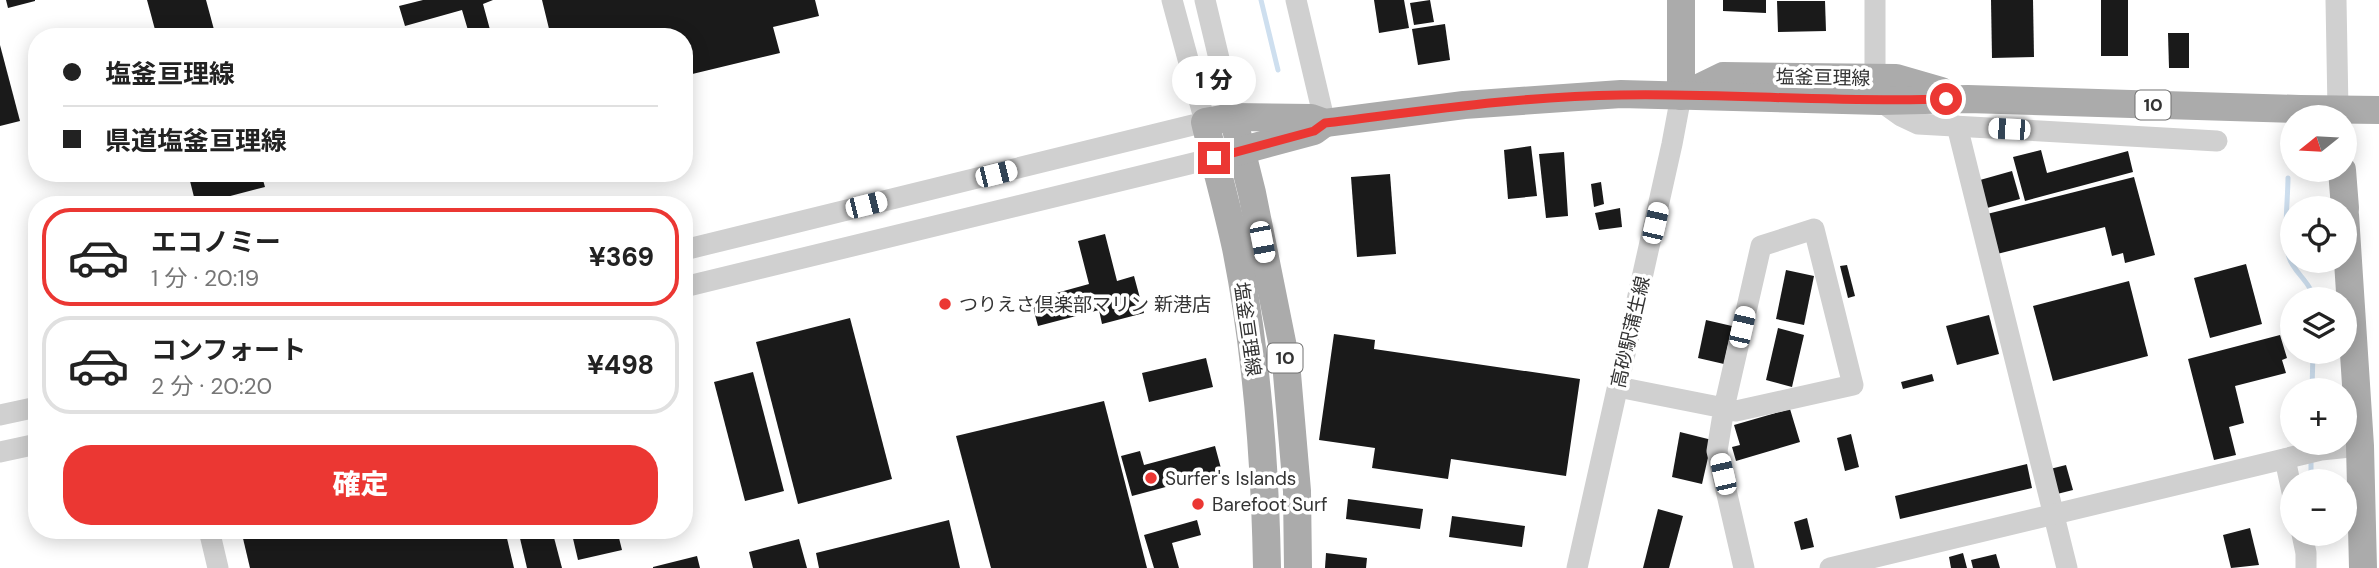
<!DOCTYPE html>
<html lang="ja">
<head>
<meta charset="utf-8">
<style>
	:root { --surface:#fff; --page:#f2f2f2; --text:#222; --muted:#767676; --line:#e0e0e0; --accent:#eb3733 }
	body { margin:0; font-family:"DM Sans","Noto Sans JP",sans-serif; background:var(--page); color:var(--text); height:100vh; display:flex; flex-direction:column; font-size:26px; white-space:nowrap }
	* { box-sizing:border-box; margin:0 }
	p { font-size:23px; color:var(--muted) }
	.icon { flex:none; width:38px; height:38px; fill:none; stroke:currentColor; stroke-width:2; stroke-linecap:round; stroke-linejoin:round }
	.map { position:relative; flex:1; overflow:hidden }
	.sheet { position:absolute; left:28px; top:196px; width:665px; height:343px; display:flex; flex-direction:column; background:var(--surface); border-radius:28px; box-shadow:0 4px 18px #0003 }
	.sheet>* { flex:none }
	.guide { position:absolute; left:28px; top:28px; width:665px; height:154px; border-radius:28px; box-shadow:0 4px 18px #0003; display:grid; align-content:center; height:154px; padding:0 35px; background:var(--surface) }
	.needle { width:46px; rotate:252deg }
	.tools { position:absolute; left:2280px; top:105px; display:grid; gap:14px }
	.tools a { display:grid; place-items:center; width:77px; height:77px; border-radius:50%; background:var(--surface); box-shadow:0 4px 18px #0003; font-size:35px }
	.end { position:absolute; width:32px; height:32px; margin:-16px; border:9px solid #eb3733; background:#fff; box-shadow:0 0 0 4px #fff }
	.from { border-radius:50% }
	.bubble { position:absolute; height:49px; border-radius:24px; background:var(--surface); box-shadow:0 4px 18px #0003; font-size:23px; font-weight:800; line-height:49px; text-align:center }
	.car { position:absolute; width:21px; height:42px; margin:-21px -10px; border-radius:9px; box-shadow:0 0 5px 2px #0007; background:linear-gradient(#fff 24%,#345 0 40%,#fff 0 76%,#345 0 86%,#fff 0) }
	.guide b { display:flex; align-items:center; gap:24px; height:66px; font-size:26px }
	.guide b+b { border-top:2px solid var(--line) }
	.guide i { width:18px; height:18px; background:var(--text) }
	ul { padding:12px 0 0; list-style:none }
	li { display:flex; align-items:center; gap:21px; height:98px; margin:0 14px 10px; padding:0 21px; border:4px solid var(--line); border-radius:28px }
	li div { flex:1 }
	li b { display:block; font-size:26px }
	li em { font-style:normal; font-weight:800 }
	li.selected { border-color:var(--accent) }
	li>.icon { width:63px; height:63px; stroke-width:1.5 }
	.button { display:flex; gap:14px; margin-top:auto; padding:14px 35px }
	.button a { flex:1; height:80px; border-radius:28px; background:var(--accent); color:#fff; font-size:28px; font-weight:800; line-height:80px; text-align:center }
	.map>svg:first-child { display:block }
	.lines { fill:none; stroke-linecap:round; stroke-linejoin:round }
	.stream { stroke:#cedfef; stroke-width:5 }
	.building { fill:#1a1a1a }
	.minor { stroke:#d0d0d0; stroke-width:21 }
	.major { stroke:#ababab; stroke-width:28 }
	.route { stroke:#eb3733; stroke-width:9 }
	.poi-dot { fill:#eb3733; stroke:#fff; stroke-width:2.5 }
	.labels { text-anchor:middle; stroke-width:7; stroke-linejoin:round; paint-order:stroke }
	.shield { fill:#fff; stroke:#707070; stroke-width:2 }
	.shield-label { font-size:18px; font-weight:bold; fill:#333 }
	.street-label { font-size:19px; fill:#333; stroke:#fff }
	.poi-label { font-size:19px; fill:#333; stroke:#fff; text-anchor:start }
</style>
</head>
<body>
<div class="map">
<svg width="2379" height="568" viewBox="0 0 2379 568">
	<rect width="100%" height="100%" fill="#fff"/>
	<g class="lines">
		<g class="stream">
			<path d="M1261,0L1278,70"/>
			<path d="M2288,178C2288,198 2283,239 2289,257C2293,272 2313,284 2313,299"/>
			<path d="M2312,390L2313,352"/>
			<path d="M2311,481V456"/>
		</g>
	</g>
	<g class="building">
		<path d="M6,0H35V1L8,8Z"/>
		<path d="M147,0H206L216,37H157Z"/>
		<path d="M423,0H493L483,4L492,37H470L462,10L405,26L399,6Z"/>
		<path d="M542,0H815L819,16L773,27L780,53L684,76V37H551Z"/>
		<path d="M1374,0H1404L1409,28L1379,33Z"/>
		<path d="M1430,0L1434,22L1414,25L1410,3Z"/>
		<path d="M1723,0H1766V13L1723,11Z"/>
		<path d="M1991,0H2033L2034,57L1992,58Z"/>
		<rect x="2101" y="0" width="27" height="56"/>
		<path d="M1777,1H1825L1826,31L1778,32Z"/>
		<path d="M1445,24L1450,60L1418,65L1412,29Z"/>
		<path d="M2168,33H2189V68H2169Z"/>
		<path d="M0,45L20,121L0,126Z"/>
		<path d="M1531,146L1537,196L1508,199L1504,150Z"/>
		<path d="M2041,150L2047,173L2128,151L2133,172L2025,201L2013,157Z"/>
		<path d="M1564,152L1568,216L1546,218L1539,154Z"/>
		<path d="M2012,171L2020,199L1987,208L1980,180Z"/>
		<path d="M188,173H261L265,187L196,205Z"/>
		<path d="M1390,174L1396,254L1357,257L1351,177Z"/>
		<path d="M2134,177L2155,255L2125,263L2123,253L2112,256L2105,227L1997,254L1987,214Z"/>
		<path d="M1601,182L1604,204L1594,207L1591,184Z"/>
		<path d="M1620,208L1622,227L1599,230L1595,213Z"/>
		<path d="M1105,234L1117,281L1134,276L1144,313L1102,324L1099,310L1038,326L1031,300L1089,284L1078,241Z"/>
		<path d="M2246,264L2262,324L2210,338L2194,278Z"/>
		<path d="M1847,265L1855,296L1848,298L1840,266Z"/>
		<path d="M1786,270L1814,276L1804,325L1776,319Z"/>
		<path d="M2129,281L2148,356L2053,381L2033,306Z"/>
		<path d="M1989,315L1999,354L1957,365L1946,326Z"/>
		<path d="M850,318L892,479L798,504L756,342Z"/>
		<path d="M1706,320L1732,326L1724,364L1698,358Z"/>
		<path d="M1778,328L1804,335L1792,387L1766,380Z"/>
		<path d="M1334,334L1375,340L1374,349L1580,379L1566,476L1451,459L1448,479L1372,468L1375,448L1319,440Z"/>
		<path d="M2280,335L2287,358L2282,360L2286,373L2235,386L2244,423L2229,427L2236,455L2214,460L2188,359Z"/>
		<path d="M1206,358L1213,387L1149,402L1142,373Z"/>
		<path d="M753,372L784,491L745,501L714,382Z"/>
		<path d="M1932,374L1934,381L1903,389L1901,382Z"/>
		<path d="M1104,401L1147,568H991L956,436Z"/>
		<path d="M1790,409L1800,442L1736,461L1732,447L1740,445L1734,425Z"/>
		<path d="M1680,432L1712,440L1702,484L1672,477Z"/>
		<path d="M1851,434L1859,467L1845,471L1837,438Z"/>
		<path d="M1215,446L1222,472L1132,496L1121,456L1140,451L1144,465Z"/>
		<path d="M2027,464L2032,488L1900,519L1895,496Z"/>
		<path d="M2066,465L2073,490L2057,494L2050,469Z"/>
		<path d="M1348,499L1423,509L1420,529L1346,519Z"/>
		<path d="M1658,509L1683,516L1669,568H1643Z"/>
		<path d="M1452,516L1525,526L1522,547L1449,537Z"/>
		<path d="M1807,518L1814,547L1801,550L1794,522Z"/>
		<path d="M949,520L960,568H819L816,553Z"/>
		<path d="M1197,520L1201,535L1172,543L1179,568H1154L1144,535Z"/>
		<path d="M2250,528L2259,565L2231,568L2223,535Z"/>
		<path d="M241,530H505L514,568H250Z"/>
		<path d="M518,530H552L562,568H527Z"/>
		<path d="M571,530H617L622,550L578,560Z"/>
		<path d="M799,539L807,568H753L749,552Z"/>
		<path d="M1326,553L1367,558L1366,568H1325Z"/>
		<path d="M1963,553L1967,568H1951L1949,557Z"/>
		<path d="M1996,554L2000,568H1973L1971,560Z"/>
		<path d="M697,556L700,568H653V567Z"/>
	</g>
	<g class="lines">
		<g class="minor">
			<path d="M1205,0L1233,117"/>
			<path d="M1296,0L1325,123"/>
			<path d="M1875,0V78"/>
			<path d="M2336,0L2338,109"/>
			<path d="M1880,101L1901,116L1918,124L2217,141"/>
			<path d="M1957,126L2067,568"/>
			<path d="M684,250L1205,122L1172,0"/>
			<path d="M684,287L1214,158"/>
			<path d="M1618,387L1724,408L1736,411L1853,385L1814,229L1761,246L1724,408L1717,451L1744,568"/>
			<path d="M0,415L37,407"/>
			<path d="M0,452L37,444"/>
			<path d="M2285,459L2292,492"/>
			<path d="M209,530L218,568"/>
			<path d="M2302,534L2306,553V568"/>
			<path d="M1577,568L1672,144L1681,96"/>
			<path d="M1830,568L2321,450L2360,446"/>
		</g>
		<g class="major">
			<path d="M1686,94L1723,76L1896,78L1941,91"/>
			<path d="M1681,96V0"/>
			<path d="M1233,117L1252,193L1286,362L1297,491L1298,568"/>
			<path d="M1225,155L1314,131L1325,123"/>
			<path d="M2342,170L2345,208"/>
			<path d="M2345,215L2360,446L2363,568"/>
			<path d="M1267,568C1265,461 1257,353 1236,248C1227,206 1215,164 1205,122L1233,117L1311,118L1325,123L1464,105L1621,94L1880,101L1968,99L2300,109L2379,110"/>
		</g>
	</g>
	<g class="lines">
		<path class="route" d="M1214,158L1314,131L1325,123C1423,111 1522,96 1621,95C1729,93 1837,103 1946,99"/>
	</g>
	<g class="poi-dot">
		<circle cx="945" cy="304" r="7"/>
		<circle cx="1151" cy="478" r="7"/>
		<circle cx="1198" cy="504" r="7"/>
	</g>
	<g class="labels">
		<g class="shield">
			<rect x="2135.5" y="90.5" width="35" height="29" rx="5"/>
			<rect x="1267.5" y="343.5" width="35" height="29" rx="5"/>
		</g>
		<g class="shield-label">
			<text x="2153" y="111">10</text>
			<text x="1285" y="364">10</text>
		</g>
		<g class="street-label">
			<text transform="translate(1823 77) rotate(1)" y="7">塩釜亘理線</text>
			<text transform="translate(1248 329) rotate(82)" y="7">塩釜亘理線</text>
			<text transform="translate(1630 332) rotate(-77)" y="7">高砂駅蒲生線</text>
		</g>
		<g class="poi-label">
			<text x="959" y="311">つりえさ倶楽部マリン 新港店</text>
			<text x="1165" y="485">Surfer's Islands</text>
			<text x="1212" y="511">Barefoot Surf</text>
		</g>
	</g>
</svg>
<div class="tools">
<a><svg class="needle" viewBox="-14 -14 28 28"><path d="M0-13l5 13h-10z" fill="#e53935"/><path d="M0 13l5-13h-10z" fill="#767676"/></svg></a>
<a><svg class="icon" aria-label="locate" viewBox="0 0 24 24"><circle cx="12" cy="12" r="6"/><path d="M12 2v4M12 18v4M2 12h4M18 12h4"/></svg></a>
<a><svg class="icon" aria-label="layers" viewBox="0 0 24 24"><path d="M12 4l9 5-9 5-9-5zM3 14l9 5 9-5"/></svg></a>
<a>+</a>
<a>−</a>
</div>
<i class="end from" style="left:1946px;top:99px"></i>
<i class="end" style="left:1214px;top:158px"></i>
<div class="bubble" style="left:1172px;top:56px;width:84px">1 分</div>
<i class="car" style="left:2009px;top:129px;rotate:273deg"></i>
<i class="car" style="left:996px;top:174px;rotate:76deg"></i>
<i class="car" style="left:866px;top:205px;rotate:76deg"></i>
<i class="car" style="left:1655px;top:223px;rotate:13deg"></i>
<i class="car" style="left:1262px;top:242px;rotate:169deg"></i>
<i class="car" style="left:1742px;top:327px;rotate:13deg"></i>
<i class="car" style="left:1723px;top:474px;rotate:347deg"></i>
<div class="guide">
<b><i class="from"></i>塩釜亘理線</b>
<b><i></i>県道塩釜亘理線</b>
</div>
<section class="sheet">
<ul>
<li class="selected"><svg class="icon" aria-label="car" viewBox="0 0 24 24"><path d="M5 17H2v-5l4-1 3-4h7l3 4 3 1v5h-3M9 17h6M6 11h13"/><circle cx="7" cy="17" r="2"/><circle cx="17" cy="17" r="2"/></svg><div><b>エコノミー</b><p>1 分 · 20:19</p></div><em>¥369</em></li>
<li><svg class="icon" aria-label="car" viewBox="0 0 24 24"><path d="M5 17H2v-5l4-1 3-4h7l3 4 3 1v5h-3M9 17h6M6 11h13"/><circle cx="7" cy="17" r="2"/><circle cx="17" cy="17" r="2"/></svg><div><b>コンフォート</b><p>2 分 · 20:20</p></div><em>¥498</em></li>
</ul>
<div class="button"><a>確定</a></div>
</section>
</div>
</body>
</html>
